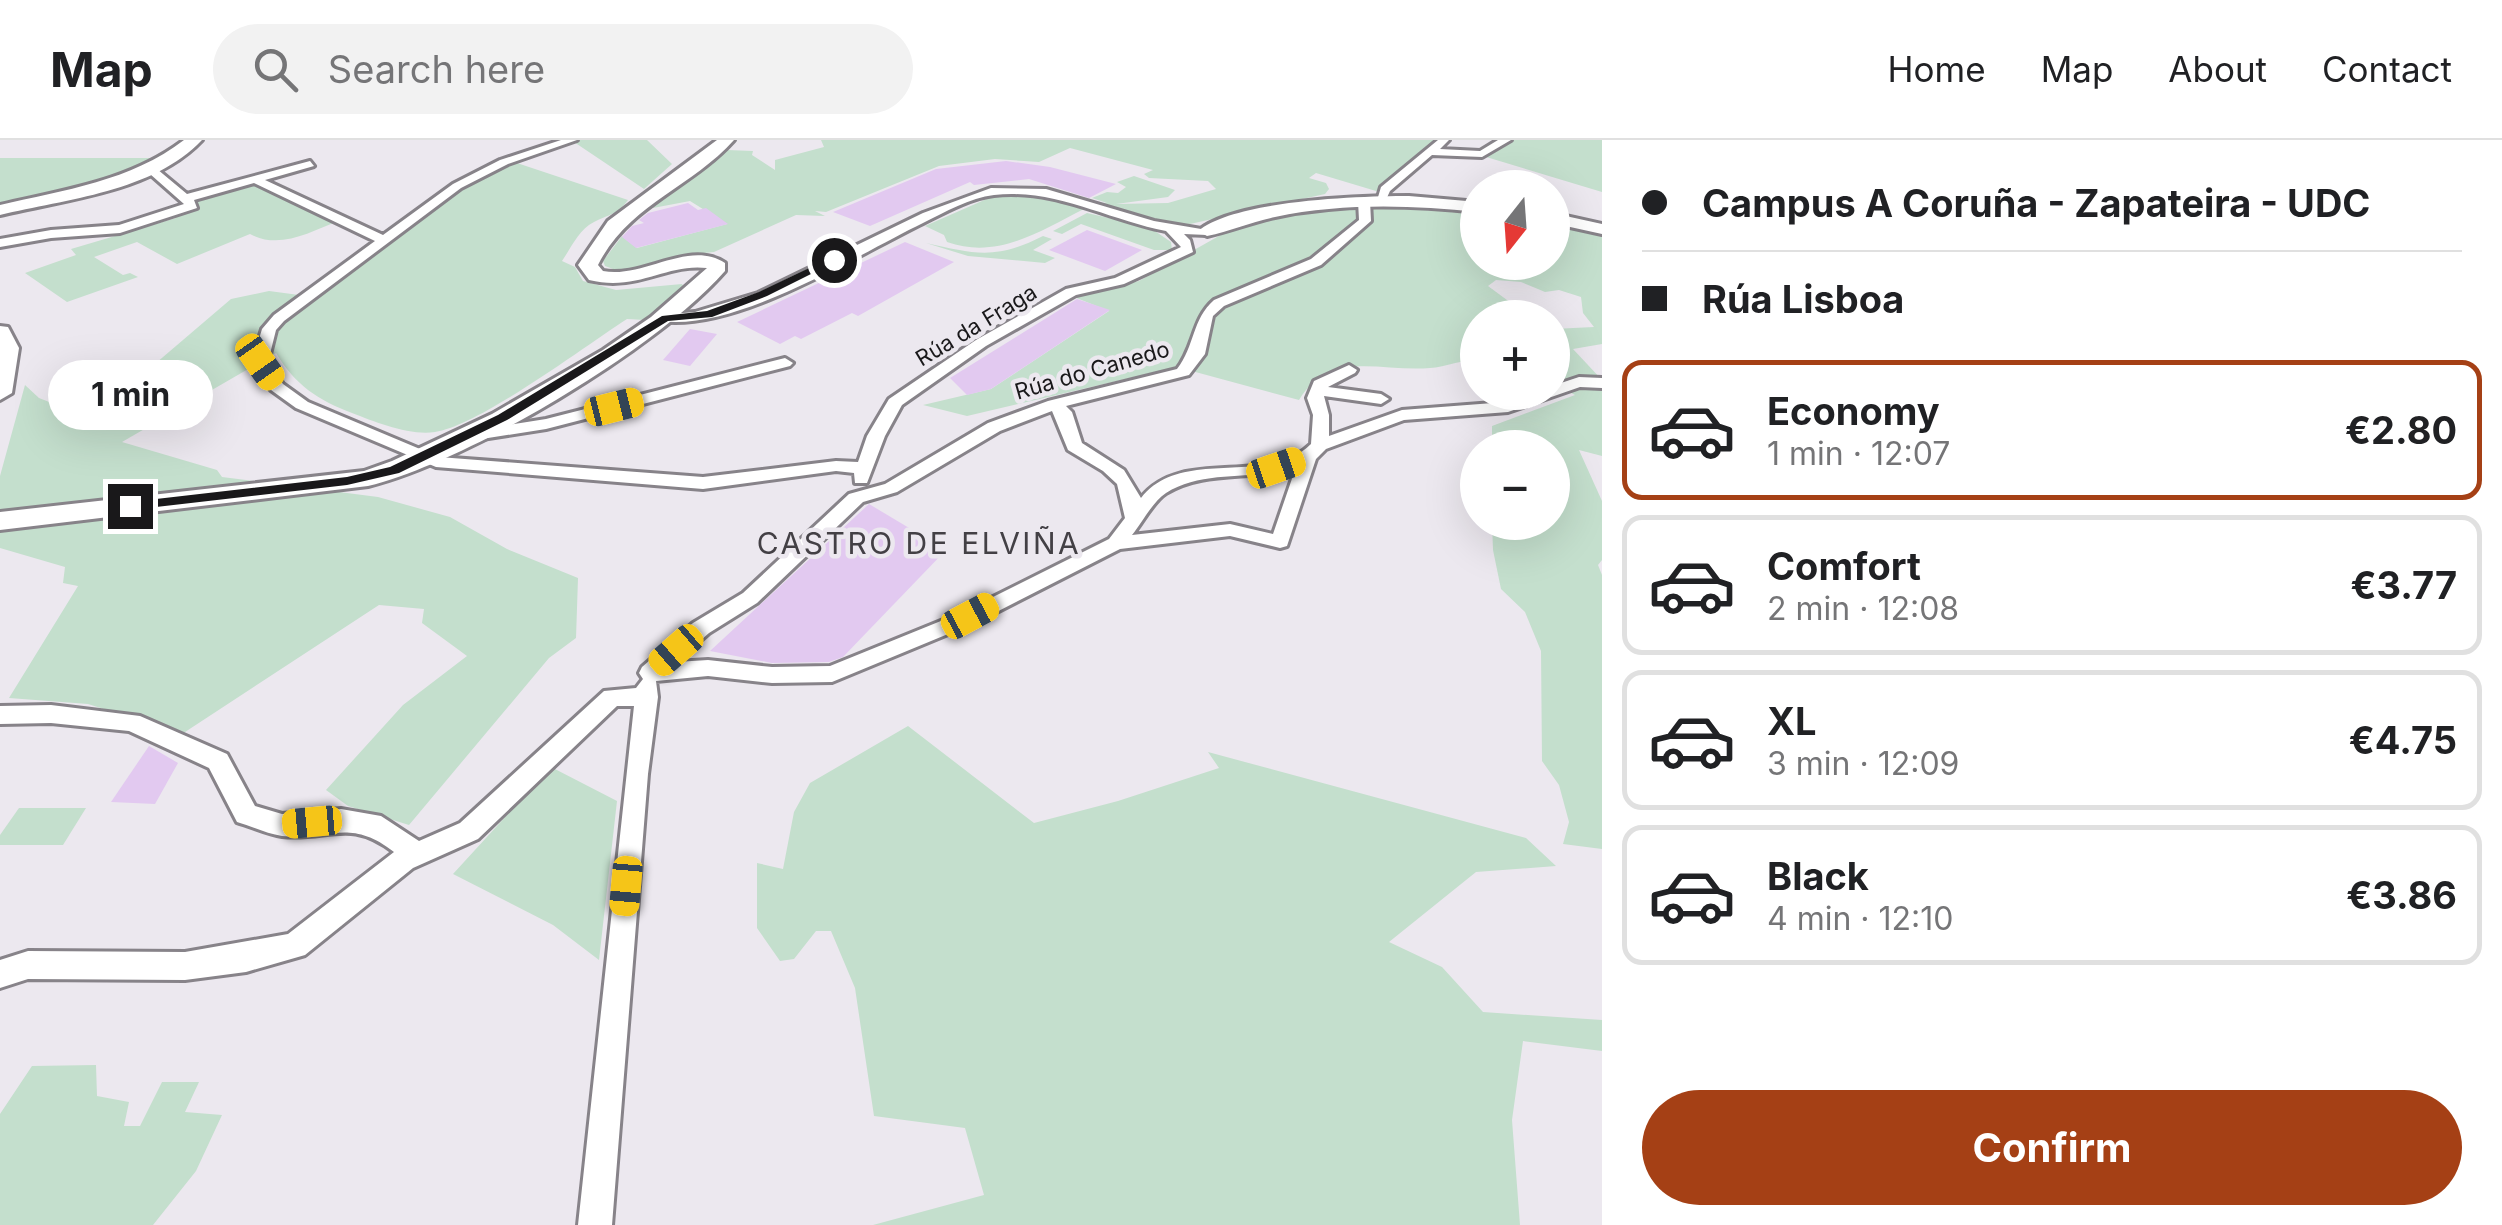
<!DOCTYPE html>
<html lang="en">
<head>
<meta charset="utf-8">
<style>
	:root { --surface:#fff; --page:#f2f2f2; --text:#202124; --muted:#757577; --line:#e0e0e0; --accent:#a54015 }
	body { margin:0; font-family:Inter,sans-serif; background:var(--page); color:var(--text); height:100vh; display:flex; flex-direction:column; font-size:38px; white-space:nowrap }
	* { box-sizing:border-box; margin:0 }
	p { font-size:32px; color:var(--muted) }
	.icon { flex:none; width:55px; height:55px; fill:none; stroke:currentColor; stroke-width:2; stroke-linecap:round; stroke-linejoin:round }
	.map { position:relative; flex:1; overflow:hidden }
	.sheet { display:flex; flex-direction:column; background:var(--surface); width:900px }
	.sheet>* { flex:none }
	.banner { display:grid; align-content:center; height:220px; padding:0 40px; background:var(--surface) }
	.needle { width:65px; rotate:197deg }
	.controls { position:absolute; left:1460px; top:30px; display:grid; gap:20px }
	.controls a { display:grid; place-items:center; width:110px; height:110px; border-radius:50%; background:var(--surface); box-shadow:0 10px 40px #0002; font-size:50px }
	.end { position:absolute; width:45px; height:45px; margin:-22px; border:12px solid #19181a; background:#fff; box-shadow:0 0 0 5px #fff }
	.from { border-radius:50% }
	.bubble { position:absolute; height:70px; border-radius:35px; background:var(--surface); box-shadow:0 10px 40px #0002; font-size:32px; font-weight:700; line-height:70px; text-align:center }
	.car { position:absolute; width:30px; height:60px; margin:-30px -15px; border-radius:12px; box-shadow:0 0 8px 2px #0007; background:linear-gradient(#f5c518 24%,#345 0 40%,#f5c518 0 76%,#345 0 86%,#f5c518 0) }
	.banner b { display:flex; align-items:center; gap:35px; height:95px; font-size:38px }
	.banner b+b { border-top:2px solid var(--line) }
	.banner i { width:25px; height:25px; background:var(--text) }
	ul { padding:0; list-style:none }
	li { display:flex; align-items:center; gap:30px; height:140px; margin:0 20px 15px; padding:0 20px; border:5px solid var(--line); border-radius:20px }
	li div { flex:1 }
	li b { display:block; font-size:38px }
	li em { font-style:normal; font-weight:700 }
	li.selected { border-color:var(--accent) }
	li>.icon { width:90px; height:90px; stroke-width:1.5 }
	.action { display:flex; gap:20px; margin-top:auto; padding:20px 40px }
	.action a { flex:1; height:115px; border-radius:60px; background:var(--accent); color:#fff; font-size:40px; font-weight:700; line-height:115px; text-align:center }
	header { display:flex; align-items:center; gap:60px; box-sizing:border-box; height:140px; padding:0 50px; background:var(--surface); border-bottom:2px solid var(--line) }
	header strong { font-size:48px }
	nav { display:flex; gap:55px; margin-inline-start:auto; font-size:35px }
	.search { width:700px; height:90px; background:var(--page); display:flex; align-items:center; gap:25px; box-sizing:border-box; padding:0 35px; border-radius:55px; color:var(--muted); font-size:38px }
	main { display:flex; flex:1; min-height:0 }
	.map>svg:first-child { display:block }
	.green { fill:#c4dfcd }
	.building { fill:#e2c9f0 }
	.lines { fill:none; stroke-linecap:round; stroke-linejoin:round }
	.street-casing { stroke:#878389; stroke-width:6 }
	.secondary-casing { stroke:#878389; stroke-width:6 }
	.street { fill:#fff; fill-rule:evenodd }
	.secondary { fill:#fff; fill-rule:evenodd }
	.route { fill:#19181a }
	.labels { text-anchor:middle; stroke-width:9; stroke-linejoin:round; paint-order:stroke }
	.far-street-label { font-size:22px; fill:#19181a; stroke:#ece8ef }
	.neighbourhood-label { font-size:30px; letter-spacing:2.5px; fill:#434045; stroke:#ece8ef }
</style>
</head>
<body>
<header>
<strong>Map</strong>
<div class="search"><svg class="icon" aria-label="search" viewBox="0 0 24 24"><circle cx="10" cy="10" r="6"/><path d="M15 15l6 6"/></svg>Search here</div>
<nav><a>Home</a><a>Map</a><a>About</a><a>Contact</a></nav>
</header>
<main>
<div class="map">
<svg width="1602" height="1085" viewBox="0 0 1602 1085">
	<rect width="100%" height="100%" fill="#ece8ef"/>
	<g class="green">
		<path d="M558,0H647L672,24L644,49L574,2L517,23L628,60C618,74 608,75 594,82C579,89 571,108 562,121L575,127L583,141L616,150L682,144L685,149L645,180L627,179C585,206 479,286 435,292C410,296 375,282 352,273C318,260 295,245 276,213L122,302L217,330L222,337L378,357L450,377L507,409L578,438L576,498L549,518L409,685L348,666L326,650L403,565L467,516L422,483L424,469L379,465L182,594L88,564L9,558L78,446L63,443L65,427L0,408V336L25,245L39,258L62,267L108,264L231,159L269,151L299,155L467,35Z"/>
		<path d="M821,0H1446L1386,54L1316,33L1309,38L1326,43L1329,49L1325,54L1190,84L1166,83L1089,62L1107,63L1092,58L1107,52L1118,53L1126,47L1117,42L1134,36L1175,50L1168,57L1116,64L1168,63L1216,49L1208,41L1149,38L1144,34L1153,30L1070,8L1039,22L995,19L939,26L826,72L815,71L825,76L796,75L714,112L685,115L624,133L605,126L603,121L622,96L637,108L727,84L690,61L637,71L727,10L753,11L752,15L775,30V20L824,7Z"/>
		<path d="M1496,0H1602V52L1473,13Z"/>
		<path d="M0,18H157L112,36L0,65Z"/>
		<path d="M252,42L339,81C309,92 280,110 250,94L177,124L137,102L94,117L123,135L130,133L138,137L67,162L25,133L76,115L71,109L176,78L171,74L197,65L193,59Z"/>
		<path d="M998,54L1056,60L1084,69C1040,91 998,120 947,102L944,95L925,86Z"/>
		<path d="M1377,65L1477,72L1478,122H1552L1553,83L1602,93V204L1573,209L1602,240V316L1579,310L1602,361V420L1598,425L1602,435V709L1563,704L1569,682L1559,645L1542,621L1541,511L1525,472L1501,449L1493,410L1492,383L1552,382V308L1492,307V286L1575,255L1553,243V189L1594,187L1583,173L1581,157L1559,150L1545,152L1521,142L1496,140L1488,146L1530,177L1478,178L1477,221C1461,219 1447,227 1430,228C1379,232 1330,209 1299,260L1177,227L967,276L923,265L991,249L1109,171L1074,157L1139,141L1226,92L1256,81L1302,70Z"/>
		<path d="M1087,73L1149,87L1171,102L1172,110H1154L1081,84L1062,94L1053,91Z"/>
		<path d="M1043,96L1052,99L1033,110L1055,118L1045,123L968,116L926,103C975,114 996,120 1043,96Z"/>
		<path d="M908,586L1034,683L1118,661L1219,628L1208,612L1526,698L1556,726L1476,732L1389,802L1442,827L1483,872L1602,880V911L1523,901L1512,980L1520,1085H873L984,1055L965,988L874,976L855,848L831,791H816L794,819L780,821L757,788V723L783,729L794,672L810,643Z"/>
		<path d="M551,627L617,661L599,820L553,785L453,734Z"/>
		<path d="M19,668H86L63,705H0V695Z"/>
		<path d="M96,925L97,956L129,962L124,986H140L162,942H199L185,972L222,975L196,1031L153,1085H0V974L32,926Z"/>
	</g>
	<g class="building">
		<path d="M1006,21L1050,27L1116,44L1089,58L1029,39L974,45L970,42L870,86L833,72L936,29Z"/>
		<path d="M688,63L698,70L706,68L728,84L636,108L622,97L632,86L644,83L639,80L648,73Z"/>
		<path d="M1087,90L1142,110L1105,131L1049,110Z"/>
		<path d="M905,102L954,122L858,176L852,173L801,199L795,196L780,204L737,182Z"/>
		<path d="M1077,159L1110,170L991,249L967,255L950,238Z"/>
		<path d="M690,189L717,194L690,226L663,220Z"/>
		<path d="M869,364L946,410L843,517L829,522L772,523L710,511Z"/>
		<path d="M149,606L178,623L155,664L111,662Z"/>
	</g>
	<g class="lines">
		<g class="street-casing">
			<g id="street">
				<path d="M561,0H577L508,24L461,48L284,181L276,190L268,222L283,244L308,262L439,317L703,337L836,321L858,322L867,296L889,259L976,200L1066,149L1115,138L1181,107L1166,91C1108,80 1055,48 994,55C970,58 945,72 923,83C855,116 736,192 660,181V175L695,172L758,153L923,73L991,48L1046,49L1154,81L1213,91L1207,95L1184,94L1190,100L1193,112L1124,144L1076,155L986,206L902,265L885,296L867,343H855L854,333L836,331L703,349L436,327L296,268L271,250L252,222L262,189L274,175L375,101L254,43L194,60L197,68L120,93L51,98L0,107V99L51,90L119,85L184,64L150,34L140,32V28L157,29L187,54L310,21L314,26L265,40L383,95L453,44L500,20Z"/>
				<path d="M1438,0H1449L1440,9L1480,11L1498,0H1511L1482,17L1432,15L1390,51L1384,64H1376L1381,47Z"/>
				<path d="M1364,57L1370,61L1371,81L1321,125L1224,166L1213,176L1205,214L1189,235L1066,266L1072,272L1082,303L1124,330L1141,358C1182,306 1267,348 1311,304L1313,275L1307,258L1314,241L1349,225L1357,230L1355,233L1328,247L1381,254L1389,259L1381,264L1324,256L1329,275V296L1402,270L1506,262L1534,252H1552V246L1579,237L1602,238V248L1580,247L1508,272L1404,280L1326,309L1316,319L1287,406L1280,408L1230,396L1120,409L977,482L832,542L772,543L708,536L656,541L658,557L648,634L612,1085H578L634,566H617L478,699L413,728L305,815L246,832L185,840L28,839L0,848V820L28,811L185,812L288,794L394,712C349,677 329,701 282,696C267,694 251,686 237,682L209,628L129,591L51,583L0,584V566L51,565L140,576L227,614L255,666L282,674L341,669L381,676L419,701L460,683L604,551L636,548L643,539L639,533L642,527L693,483L743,453L849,354L885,344L988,283L1048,261L1177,229C1195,206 1192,179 1214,160L1311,119L1359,80L1358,61ZM1052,271L1068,310L1103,331L1117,344L1125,378L1109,399L963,472L830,526L772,527L708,520L676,522L709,493L757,463L863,362L897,352L1000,291ZM1296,327L1273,394L1230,384L1132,395C1142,383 1153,361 1166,353C1204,329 1255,341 1296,327Z"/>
				<path d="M785,218L793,223L790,226L546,289L469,301L460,296L469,291L546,279Z"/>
			</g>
		</g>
		<g class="secondary-casing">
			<g id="secondary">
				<path d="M184,0H202C153,52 66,59 0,75V65C64,50 131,41 184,0Z"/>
				<path d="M717,0H734C691,48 628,65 598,125L603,131C643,139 689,99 725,123V131C657,209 469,321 368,346L0,390V372L364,331L392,321L492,274L603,210L651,177L707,128C666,123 638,152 589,140L578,125L608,81Z"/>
				<path d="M1409,56L1478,62V72C1410,65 1342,63 1275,77C1252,82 1230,91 1207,96L1198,91C1235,60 1360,56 1409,56Z"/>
				<path d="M1552,73L1602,84V94L1552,83Z"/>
				<path d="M0,186L8,187L19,208L12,253L0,260Z"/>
			</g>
		</g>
		<use href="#street" class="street"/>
		<use href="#secondary" class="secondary"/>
	</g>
	<path class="route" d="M830,118L839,120L767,156L712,177L668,181L507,280L399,333L347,345L130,370L123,366L130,362L347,337L390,327L498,275L662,176L707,171L759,152Z"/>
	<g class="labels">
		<g class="far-street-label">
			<text transform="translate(976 185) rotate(-31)" y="8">Rúa da Fraga</text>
			<text transform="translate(1092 230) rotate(-16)" y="8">Rúa do Canedo</text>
		</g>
		<g class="neighbourhood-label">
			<text x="919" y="414">CASTRO DE ELVIÑA</text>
		</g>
	</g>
</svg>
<div class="controls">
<a><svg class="needle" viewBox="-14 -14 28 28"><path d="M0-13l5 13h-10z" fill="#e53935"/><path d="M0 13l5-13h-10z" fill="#757577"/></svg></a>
<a>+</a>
<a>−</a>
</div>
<i class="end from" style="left:834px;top:120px"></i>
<i class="end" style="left:130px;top:366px"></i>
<div class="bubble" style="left:48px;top:220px;width:165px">1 min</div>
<i class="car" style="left:260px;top:222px;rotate:145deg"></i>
<i class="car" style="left:614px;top:267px;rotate:76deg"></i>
<i class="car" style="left:1276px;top:328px;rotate:71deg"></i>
<i class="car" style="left:970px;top:476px;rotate:62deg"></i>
<i class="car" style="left:676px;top:510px;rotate:229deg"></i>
<i class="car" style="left:312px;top:682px;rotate:265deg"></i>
<i class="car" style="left:626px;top:746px;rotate:185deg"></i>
</div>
<section class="sheet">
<div class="banner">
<b><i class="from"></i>Campus A Coruña - Zapateira - UDC</b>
<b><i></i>Rúa Lisboa</b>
</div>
<ul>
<li class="selected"><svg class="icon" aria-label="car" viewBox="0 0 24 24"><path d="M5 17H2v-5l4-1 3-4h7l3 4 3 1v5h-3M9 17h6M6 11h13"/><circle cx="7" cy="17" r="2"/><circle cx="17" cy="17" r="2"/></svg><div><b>Economy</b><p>1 min · 12:07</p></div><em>€2.80</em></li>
<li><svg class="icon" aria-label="car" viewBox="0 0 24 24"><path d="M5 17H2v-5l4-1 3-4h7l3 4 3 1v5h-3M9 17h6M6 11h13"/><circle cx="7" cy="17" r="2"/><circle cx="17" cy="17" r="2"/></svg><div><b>Comfort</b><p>2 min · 12:08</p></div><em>€3.77</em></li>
<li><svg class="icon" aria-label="car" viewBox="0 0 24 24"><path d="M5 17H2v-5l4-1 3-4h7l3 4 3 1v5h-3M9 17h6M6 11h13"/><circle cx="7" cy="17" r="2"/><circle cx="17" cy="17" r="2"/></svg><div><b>XL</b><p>3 min · 12:09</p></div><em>€4.75</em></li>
<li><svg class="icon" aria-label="car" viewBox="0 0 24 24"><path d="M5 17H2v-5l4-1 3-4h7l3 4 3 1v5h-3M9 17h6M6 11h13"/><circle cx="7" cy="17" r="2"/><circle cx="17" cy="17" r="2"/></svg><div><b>Black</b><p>4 min · 12:10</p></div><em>€3.86</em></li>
</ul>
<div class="action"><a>Confirm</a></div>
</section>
</main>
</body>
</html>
